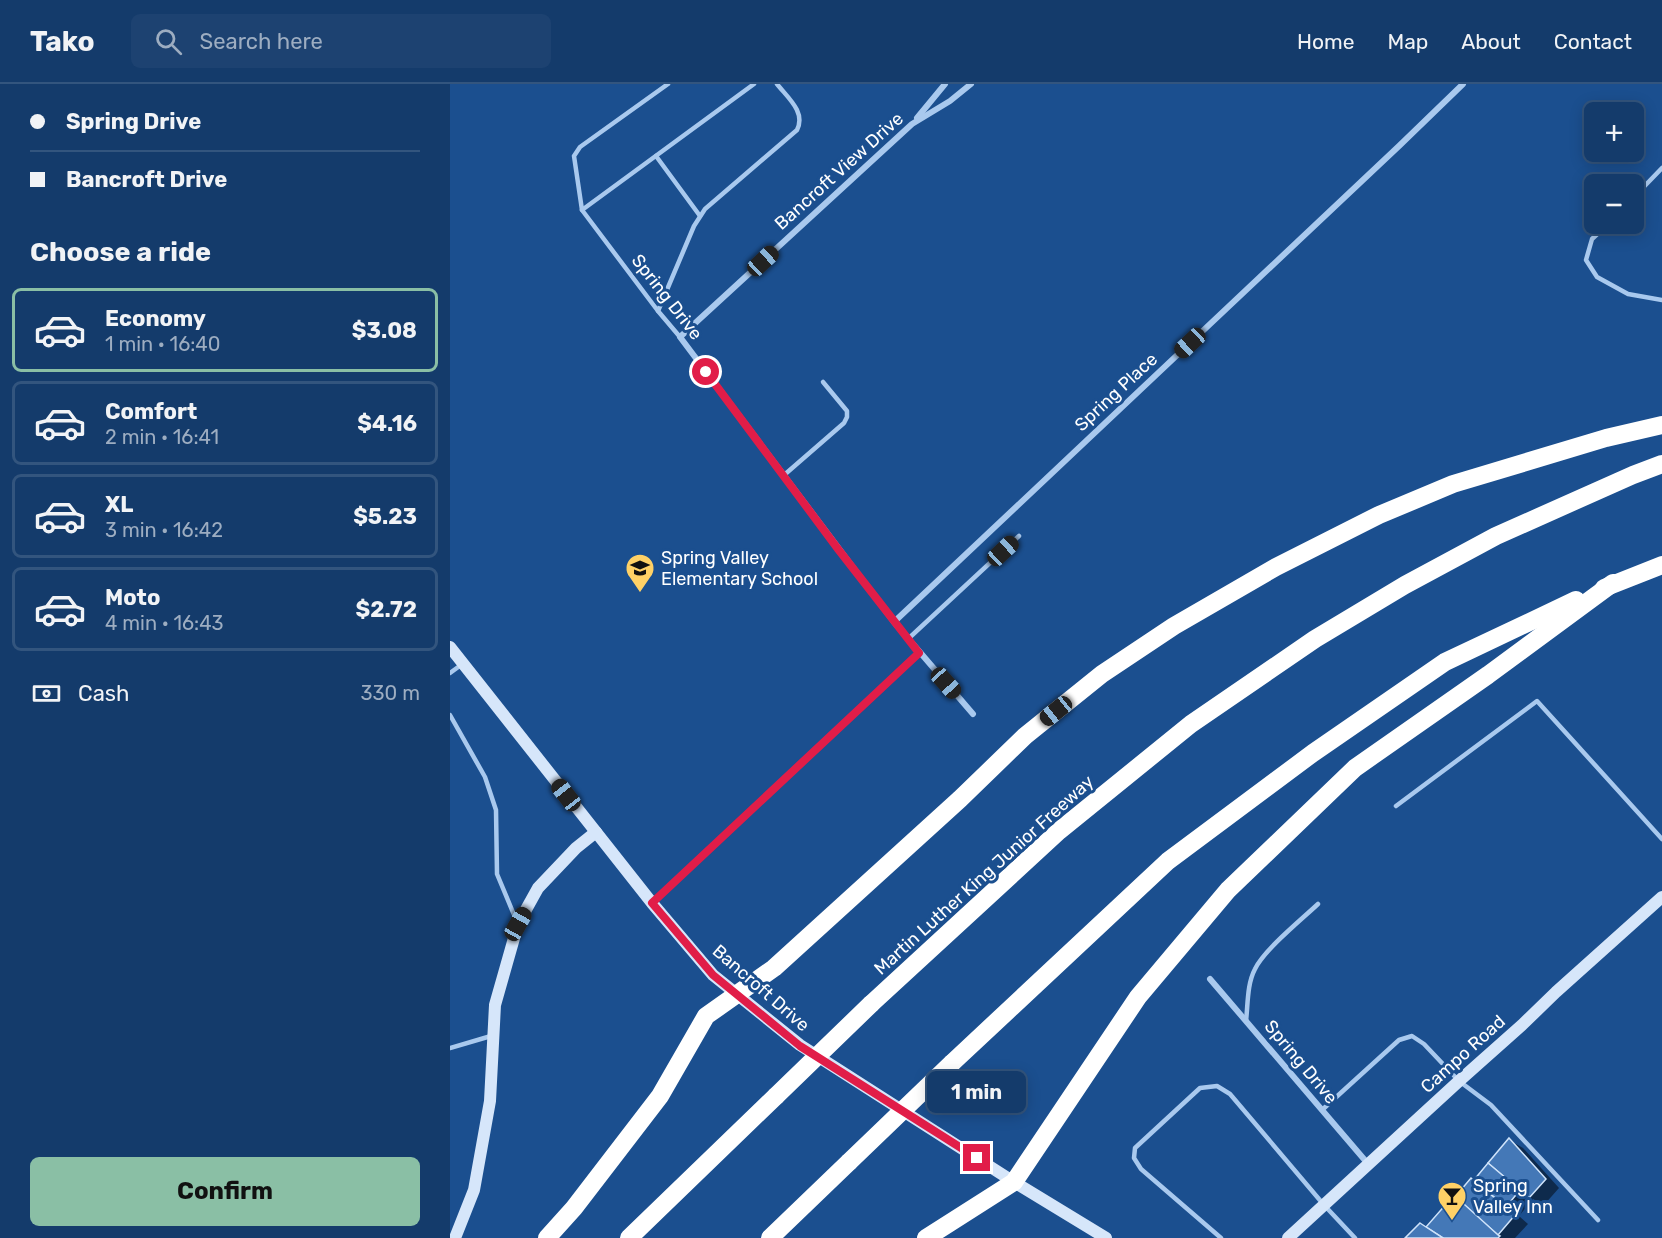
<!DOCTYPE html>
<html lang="en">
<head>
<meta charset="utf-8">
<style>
	:root { --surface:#143b6b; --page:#1d4271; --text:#f1f3f6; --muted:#9dadc1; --line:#33557e; --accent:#8abfa5 }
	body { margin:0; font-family:Rubik,sans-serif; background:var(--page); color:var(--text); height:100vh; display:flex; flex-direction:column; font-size:22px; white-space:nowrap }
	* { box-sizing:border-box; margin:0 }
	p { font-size:20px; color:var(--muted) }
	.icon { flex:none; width:33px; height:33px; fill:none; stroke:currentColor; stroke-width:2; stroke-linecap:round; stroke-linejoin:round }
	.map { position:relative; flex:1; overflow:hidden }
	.side { display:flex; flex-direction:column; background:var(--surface); width:450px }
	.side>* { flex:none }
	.top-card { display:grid; align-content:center; height:132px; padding:0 30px; background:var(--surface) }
	.controls { position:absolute; left:1134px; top:18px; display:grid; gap:12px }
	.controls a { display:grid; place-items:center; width:60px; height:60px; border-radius:9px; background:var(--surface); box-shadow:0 3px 15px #0003,0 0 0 2px var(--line); font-size:30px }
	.end { position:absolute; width:27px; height:27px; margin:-14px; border:8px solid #e11d48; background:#fff; box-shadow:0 0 0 3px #fff }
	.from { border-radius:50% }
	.bubble { position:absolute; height:42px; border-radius:9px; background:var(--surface); box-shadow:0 3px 15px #0003,0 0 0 2px var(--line); font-size:20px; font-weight:700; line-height:42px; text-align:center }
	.car { position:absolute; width:18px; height:36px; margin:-18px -9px; border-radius:8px; box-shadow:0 0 4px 2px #0007; background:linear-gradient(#222 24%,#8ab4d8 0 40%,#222 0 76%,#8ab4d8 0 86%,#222 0) }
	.top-card b { display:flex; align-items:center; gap:21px; height:57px; font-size:22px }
	.top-card b+b { border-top:2px solid var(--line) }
	.top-card i { width:15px; height:15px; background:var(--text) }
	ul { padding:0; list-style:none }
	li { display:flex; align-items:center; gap:18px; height:84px; margin:0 12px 9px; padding:0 18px; border:3px solid var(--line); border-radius:9px }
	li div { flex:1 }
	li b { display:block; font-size:22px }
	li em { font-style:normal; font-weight:700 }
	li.on { border-color:var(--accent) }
	li>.icon { width:54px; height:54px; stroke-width:1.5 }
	h2 { padding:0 30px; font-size:27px; line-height:72px }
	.pay { display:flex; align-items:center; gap:15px; height:66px; padding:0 30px; font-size:22px }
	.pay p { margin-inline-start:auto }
	.button { display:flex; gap:12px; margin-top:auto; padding:12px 30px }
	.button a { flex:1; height:69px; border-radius:9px; background:var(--accent); color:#111; font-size:24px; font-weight:700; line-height:69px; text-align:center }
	header { display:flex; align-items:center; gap:36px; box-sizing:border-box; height:84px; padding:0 30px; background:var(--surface); border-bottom:2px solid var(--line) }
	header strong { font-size:28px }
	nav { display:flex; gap:33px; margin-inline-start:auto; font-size:21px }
	.search { width:420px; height:54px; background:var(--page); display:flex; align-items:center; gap:15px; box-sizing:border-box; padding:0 21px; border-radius:9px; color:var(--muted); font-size:22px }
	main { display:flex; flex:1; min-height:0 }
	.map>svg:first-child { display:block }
	.shadow { fill:#0007 }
	.building { fill:#4478b7; stroke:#cfe3fa; stroke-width:1.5 }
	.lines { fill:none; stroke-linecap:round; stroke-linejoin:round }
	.lane { stroke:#a9c9ee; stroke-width:4.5 }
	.street { stroke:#a9c9ee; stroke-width:6 }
	.secondary { stroke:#d6e6fa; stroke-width:12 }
	.highway { stroke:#fff; stroke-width:18 }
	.highway-bridge { stroke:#fff; stroke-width:18 }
	.route { stroke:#e11d48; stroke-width:8 }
	.labels { text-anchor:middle; stroke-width:6; stroke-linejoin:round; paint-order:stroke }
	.street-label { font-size:18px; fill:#fff; stroke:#1b4f8f }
	.poi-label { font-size:18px; fill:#fff; stroke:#1b4f8f; text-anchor:start }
</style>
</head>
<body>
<header>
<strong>Tako</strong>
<div class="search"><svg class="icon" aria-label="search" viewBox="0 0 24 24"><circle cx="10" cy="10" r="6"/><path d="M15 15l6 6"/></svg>Search here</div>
<nav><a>Home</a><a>Map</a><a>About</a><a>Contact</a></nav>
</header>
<main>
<section class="side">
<div class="top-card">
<b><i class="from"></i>Spring Drive</b>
<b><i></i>Bancroft Drive</b>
</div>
<h2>Choose a ride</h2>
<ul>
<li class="on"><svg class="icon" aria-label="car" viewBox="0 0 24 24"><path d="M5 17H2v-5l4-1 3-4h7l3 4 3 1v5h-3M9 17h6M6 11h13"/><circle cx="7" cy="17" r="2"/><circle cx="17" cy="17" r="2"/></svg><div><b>Economy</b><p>1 min · 16:40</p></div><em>$3.08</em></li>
<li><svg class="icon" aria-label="car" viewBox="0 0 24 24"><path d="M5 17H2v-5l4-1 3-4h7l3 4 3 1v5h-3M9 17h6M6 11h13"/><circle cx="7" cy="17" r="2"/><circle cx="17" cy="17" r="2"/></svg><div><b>Comfort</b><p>2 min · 16:41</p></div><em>$4.16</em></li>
<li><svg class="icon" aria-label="car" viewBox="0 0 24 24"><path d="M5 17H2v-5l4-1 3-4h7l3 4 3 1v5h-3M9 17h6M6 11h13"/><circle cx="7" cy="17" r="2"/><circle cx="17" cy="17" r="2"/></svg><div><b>XL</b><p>3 min · 16:42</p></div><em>$5.23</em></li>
<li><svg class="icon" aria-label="car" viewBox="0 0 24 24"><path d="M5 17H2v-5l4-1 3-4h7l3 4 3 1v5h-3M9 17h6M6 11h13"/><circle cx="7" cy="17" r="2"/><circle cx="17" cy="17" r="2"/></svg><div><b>Moto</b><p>4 min · 16:43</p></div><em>$2.72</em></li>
</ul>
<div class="pay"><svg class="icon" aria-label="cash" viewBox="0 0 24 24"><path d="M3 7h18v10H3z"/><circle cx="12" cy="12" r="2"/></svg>Cash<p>330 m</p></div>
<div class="button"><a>Confirm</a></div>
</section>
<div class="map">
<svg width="1212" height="1154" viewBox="0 0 1212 1154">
	<rect width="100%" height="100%" fill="#1b4f8f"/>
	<path class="shadow" d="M1059,1056L1073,1064L1109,1104L1094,1121L1083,1115L1069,1132L1078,1140L1065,1154H957L977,1145L1006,1114L1024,1097Z"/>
	<g class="building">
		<path d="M1059,1054L1096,1095L1079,1114L1038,1079Z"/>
		<path d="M1038,1079L1070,1106L1056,1123L1024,1096Z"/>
		<path d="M1021,1094L1065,1131L1048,1151L1005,1113Z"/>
		<path d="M1004,1111L1048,1151L1050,1152L1048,1154H993L976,1143Z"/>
		<path d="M970,1139L976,1143L993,1154H955Z"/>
	</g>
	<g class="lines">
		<g class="lane">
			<path d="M218,0L130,63L124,72L132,126L208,227L230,253"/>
			<path d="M206,72L250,132"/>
			<path d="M1184,113L1212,84"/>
			<path d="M132,126L304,0"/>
			<path d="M1158,140L1142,155L1136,176L1147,193L1178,210L1212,216"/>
			<path d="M208,227L244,142L255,125L347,46C356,28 338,14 327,0"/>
			<path d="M333,392L394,339L397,333V327L373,298"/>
			<path d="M458,555L569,452"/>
			<path d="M0,589L11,581"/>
			<path d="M0,631L35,693L46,726L47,790L67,838"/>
			<path d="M946,722L1087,617L1212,755"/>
			<path d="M796,937C798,920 797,900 805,885C815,865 851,836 868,820"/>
			<path d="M0,964L41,952"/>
			<path d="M872,1026L949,956L962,952L974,960L1009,997L1041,1021L1148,1136"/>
			<path d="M771,1154L691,1085L684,1074L685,1064L750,1004L767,1002L780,1010L874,1121L905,1154"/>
		</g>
		<g class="street">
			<path d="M521,0L500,17L462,40L230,253L444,538L523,630"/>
			<path d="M467,34L495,0"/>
			<path d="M444,538L949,62L1013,0"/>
			<path d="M202,819L469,569"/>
			<path d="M760,895L919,1081"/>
		</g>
		<g class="secondary">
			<path d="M0,563L202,819L263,891L350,961L564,1098L656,1154"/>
			<path d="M5,1154L24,1106L40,1017L45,921L68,840L88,804L126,764L146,748"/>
			<path d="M838,1154L1009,997L1072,941L1106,908L1212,813"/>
		</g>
		<g class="highway">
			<path d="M1154,504L1212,481"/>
			<path d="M421,920L609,747L741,640L865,555L955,501L1046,452L1183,391L1212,380"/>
			<path d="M502,979L718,777L863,669L995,578L1126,516"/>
			<path d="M97,1154L124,1124L210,1012L256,932L324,884L510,715L575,652L652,590L724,542L826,483L929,431L1003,400L1156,354L1212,341"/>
			<path d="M179,1154L326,1012"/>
			<path d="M320,1154L399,1078"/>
			<path d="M476,1154L564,1098L688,913L778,806L905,684L1038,591L1163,499"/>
		</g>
		<g class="highway-bridge">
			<path d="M326,1012L421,920"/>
			<path d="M399,1078L502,979"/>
		</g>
	</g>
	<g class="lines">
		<path class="route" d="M256,288L388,465L469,569L202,819L263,891L350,962L527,1074"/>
	</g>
	<defs>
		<g id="school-pin" transform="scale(1.5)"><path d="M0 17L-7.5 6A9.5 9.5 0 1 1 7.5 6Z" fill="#ffd166" stroke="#1b4f8f"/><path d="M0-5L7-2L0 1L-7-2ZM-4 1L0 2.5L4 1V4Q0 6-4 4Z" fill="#111"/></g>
		<g id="bar-pin" transform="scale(1.5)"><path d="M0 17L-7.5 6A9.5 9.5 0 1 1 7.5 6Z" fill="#ffd166" stroke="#1b4f8f"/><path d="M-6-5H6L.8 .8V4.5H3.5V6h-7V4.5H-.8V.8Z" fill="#111"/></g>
	</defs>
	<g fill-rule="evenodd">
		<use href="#school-pin" x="190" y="484"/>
		<use href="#bar-pin" x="1002" y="1112"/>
	</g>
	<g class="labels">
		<g class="street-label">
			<text transform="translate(389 87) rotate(-42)" y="6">Bancroft View Drive</text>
			<text transform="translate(217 213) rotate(52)" y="6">Spring Drive</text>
			<text transform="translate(666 308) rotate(-43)" y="6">Spring Place</text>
			<text transform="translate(534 791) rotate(-42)" y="6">Martin Luther King Junior Freeway</text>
			<text transform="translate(311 904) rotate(41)" y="6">Bancroft Drive</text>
			<text transform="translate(1013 970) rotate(-42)" y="6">Campo Road</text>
			<text transform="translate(851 978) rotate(50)" y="6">Spring Drive</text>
		</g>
		<g class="poi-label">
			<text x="211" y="480">Spring Valley<tspan x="211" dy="21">Elementary School</tspan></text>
			<text x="1023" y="1108">Spring<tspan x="1023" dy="21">Valley Inn</tspan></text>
		</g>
	</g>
</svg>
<div class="controls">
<a>+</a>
<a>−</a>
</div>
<i class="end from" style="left:256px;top:288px"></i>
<i class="end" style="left:527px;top:1074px"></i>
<div class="bubble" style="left:477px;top:987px;width:99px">1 min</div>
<i class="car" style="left:313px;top:177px;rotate:47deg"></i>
<i class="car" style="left:740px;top:259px;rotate:227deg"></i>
<i class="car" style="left:553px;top:467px;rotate:47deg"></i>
<i class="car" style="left:496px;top:599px;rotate:138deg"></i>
<i class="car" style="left:606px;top:627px;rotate:231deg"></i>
<i class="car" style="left:116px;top:711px;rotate:322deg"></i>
<i class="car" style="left:68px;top:840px;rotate:29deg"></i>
</div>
</main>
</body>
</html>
